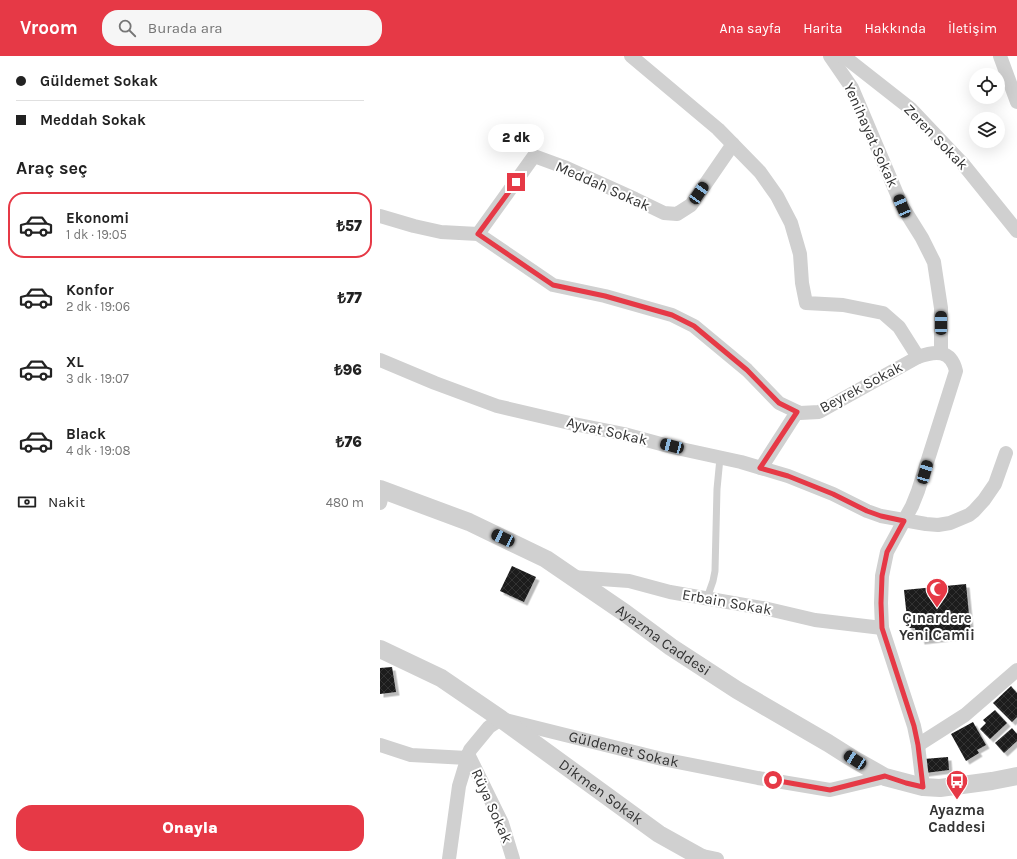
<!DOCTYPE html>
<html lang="tr">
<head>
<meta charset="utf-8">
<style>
	:root { --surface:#fff; --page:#f6f6f6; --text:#222; --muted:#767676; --line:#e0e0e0; --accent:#e63946 }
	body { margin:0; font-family:Karla,sans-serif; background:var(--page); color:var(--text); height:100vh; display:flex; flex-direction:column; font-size:15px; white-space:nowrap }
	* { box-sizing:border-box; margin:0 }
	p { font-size:13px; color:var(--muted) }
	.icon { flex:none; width:22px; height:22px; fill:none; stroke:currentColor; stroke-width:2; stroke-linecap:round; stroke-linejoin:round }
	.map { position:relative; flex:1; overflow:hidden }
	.panel { display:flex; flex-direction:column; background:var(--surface); width:380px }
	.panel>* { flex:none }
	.guide { display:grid; align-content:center; height:88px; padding:0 16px; background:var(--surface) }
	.tools { position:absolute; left:589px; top:12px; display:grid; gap:8px }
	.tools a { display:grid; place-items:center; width:36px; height:36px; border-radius:50%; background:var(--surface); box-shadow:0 4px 16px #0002; font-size:20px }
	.end { position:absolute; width:18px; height:18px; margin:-9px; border:5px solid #e63946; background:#fff; box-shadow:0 0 0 2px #fff }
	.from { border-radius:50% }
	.bubble { position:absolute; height:28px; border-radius:14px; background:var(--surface); box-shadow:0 4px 16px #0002; font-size:13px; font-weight:800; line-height:28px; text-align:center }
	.car { position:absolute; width:12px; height:24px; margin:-12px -6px; border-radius:5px; box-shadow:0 0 3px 1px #0007; background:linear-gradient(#222 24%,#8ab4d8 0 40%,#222 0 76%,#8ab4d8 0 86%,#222 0) }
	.guide b { display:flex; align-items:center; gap:14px; height:38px; font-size:15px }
	.guide b+b { border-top:1px solid var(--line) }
	.guide i { width:10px; height:10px; background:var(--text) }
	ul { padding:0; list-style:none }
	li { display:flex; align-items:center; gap:12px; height:66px; margin:0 8px 6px; padding:0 8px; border:2px solid transparent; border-radius:16px }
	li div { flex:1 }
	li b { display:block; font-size:15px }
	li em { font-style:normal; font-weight:800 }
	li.current { border-color:var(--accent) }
	li>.icon { width:36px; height:36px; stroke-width:1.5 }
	h2 { padding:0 16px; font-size:18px; line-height:48px }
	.pay { display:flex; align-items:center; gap:10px; height:44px; padding:0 16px; font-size:15px }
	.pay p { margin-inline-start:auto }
	.action { display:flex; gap:8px; margin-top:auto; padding:8px 16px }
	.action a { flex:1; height:46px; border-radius:16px; background:var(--accent); color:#fff; font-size:16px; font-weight:800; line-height:46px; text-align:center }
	header { display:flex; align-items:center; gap:24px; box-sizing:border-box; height:56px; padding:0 20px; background:var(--accent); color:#fff }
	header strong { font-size:19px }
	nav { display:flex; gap:22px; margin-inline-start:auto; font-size:14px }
	.search { width:280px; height:36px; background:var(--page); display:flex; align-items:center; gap:10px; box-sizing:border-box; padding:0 14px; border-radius:16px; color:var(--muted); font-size:15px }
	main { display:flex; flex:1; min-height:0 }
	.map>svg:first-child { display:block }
	.building { fill:url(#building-cross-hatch); filter:url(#shadow) }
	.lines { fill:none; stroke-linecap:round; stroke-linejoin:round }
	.service { stroke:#d0d0d0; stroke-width:7 }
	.minor { stroke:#d0d0d0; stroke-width:14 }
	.tertiary { stroke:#d0d0d0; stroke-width:18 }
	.route { stroke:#e63946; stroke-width:5 }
	.labels { text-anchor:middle; stroke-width:4; stroke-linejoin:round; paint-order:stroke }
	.street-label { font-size:15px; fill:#333; stroke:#fff }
	.poi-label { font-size:15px; font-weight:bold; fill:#333; stroke:#fff }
</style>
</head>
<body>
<header>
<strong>Vroom</strong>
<div class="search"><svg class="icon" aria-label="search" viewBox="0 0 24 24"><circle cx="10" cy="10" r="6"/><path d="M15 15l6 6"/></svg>Burada ara</div>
<nav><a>Ana sayfa</a><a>Harita</a><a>Hakkında</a><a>İletişim</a></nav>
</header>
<main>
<section class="panel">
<div class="guide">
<b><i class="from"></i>Güldemet Sokak</b>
<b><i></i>Meddah Sokak</b>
</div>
<h2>Araç seç</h2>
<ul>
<li class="current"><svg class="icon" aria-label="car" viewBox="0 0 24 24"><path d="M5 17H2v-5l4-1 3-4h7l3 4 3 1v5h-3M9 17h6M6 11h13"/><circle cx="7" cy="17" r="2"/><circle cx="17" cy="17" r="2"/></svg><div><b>Ekonomi</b><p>1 dk · 19:05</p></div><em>₺57</em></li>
<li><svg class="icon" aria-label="car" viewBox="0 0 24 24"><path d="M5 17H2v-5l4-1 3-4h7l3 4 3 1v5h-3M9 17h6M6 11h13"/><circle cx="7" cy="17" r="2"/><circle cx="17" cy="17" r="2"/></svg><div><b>Konfor</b><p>2 dk · 19:06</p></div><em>₺77</em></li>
<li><svg class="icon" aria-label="car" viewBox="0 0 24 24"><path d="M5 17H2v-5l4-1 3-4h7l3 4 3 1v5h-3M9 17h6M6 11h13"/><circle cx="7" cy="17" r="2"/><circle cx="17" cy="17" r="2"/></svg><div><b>XL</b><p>3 dk · 19:07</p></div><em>₺96</em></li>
<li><svg class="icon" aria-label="car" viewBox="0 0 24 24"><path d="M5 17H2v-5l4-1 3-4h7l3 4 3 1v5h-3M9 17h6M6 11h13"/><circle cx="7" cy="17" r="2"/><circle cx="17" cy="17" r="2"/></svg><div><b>Black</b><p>4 dk · 19:08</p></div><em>₺76</em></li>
</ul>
<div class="pay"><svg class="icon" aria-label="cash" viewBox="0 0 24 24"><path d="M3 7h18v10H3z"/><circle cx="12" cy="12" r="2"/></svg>Nakit<p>480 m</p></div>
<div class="action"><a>Onayla</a></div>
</section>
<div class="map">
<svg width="637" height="803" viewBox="0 0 637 803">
	<defs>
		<pattern id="building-cross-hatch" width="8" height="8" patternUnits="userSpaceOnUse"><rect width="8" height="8" fill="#1a1a1a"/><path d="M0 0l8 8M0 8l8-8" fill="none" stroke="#333"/></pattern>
		<filter id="shadow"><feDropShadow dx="3.5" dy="3.5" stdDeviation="0" flood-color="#0004"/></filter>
	</defs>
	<rect width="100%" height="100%" fill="#fff"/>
	<g class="building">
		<path d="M132,510L156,521L144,546L120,535Z"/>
		<path d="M586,528L591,579L541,585L540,578H536L535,572H528L524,534Z"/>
		<path d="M12,611L16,636L0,638V612Z"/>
		<path d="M631,630L637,637V661L632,666L613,647Z"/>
		<path d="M615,654L627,667L610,683L600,673L606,667L603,664Z"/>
		<path d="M593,666L606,689L597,694L599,697L586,705L571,678Z"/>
		<path d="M632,672L637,678V685L624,697L615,687Z"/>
		<path d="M568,701L569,714L545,717L544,703Z"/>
	</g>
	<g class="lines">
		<path class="service" d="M327,542L333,525L335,515L337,433L340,402"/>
		<g class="minor">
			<path d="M251,0L338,73L380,116L397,140L411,167L420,198L422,227L426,247L463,249L503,257L519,271L538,301"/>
			<path d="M450,0L472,32L522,150L542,182L554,206L561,252V297"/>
			<path d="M461,0L466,2L531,53L583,108L637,175"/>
			<path d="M620,0L637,46"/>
			<path d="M0,160L34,170L61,176L98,178L173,229L225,240L292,259L314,270L367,314L399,347L420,357L439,356L538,301C555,295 571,293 576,315L538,435L532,450L507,496L502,520L501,547L502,572L534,670L538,689L543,731"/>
			<path d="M98,178L154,100L184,111L255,143L284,157L297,158L311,149L353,88"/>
			<path d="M0,304L55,327L117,350L194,368L244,378L292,391L361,406L408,420L453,438L487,455L501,460L546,468L558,469L570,467L589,459L594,455L604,444L615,428L626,397"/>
			<path d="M381,412L417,356"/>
			<path d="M0,447L3,435"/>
			<path d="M192,521L249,525L290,536L388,553L435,564L502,572"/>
			<path d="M0,689L31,699L87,702"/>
			<path d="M538,689L585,659L637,614"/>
			<path d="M88,698L122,767L133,803"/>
			<path d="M318,799L337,803"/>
			<path id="s1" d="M69,803L79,730L90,694L109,671L121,663L282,703L378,722L450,734L505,721"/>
		</g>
		<g class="tertiary">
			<path id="s2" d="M0,433L89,466L166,503L245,557L291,591L357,634L448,687L475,704L505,721L543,731L560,732L612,725L637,720"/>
			<path id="s3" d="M0,593L61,622L121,663L279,778L324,803"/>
		</g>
	</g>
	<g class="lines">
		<path class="route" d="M136,126L98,178L173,229L225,240L292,259L314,270L367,314L399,347L417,356L380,412L408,420L453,438L487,455L501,460L524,465L507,496L502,520L501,547L502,572L534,670L538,689L543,731L526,727L505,720L450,734L393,724"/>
	</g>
	<defs>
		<g id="mosque-pin" transform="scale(1.15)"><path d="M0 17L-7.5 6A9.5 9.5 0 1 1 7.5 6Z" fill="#e63946" stroke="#fff"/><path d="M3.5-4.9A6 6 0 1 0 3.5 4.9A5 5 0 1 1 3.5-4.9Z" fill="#fff"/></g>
		<g id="bus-pin" transform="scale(1.15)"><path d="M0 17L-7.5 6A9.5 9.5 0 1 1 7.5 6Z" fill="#e63946" stroke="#fff"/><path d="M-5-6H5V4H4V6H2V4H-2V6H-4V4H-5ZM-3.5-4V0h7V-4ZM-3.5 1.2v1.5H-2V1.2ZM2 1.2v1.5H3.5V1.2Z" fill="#fff"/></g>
	</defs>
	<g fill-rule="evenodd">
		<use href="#mosque-pin" x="557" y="533"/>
		<use href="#bus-pin" x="577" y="725"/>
	</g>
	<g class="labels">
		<g class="street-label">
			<text transform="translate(491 79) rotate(66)" y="5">Yenihayat Sokak</text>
			<text transform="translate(556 81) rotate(46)" y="5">Zeren Sokak</text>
			<text transform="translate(223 130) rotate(24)" y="5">Meddah Sokak</text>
			<text transform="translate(481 331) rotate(-28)" y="5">Beyrek Sokak</text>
			<text transform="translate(227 375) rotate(13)" y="5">Ayvat Sokak</text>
			<text transform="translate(347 546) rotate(10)" y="5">Erbain Sokak</text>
			<text dy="5" stroke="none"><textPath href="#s2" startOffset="323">Ayazma Caddesi</textPath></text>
			<text dy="5" stroke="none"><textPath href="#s1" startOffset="282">Güldemet Sokak</textPath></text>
			<text dy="5" stroke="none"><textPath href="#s3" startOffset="264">Dikmen Sokak</textPath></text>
			<text transform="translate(112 750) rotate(66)" y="5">Rüya Sokak</text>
		</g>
		<g class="poi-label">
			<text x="557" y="567">Çınardere<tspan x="557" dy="17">Yeni Camii</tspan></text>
			<text x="577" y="759">Ayazma<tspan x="577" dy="17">Caddesi</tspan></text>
		</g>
	</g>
</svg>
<div class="tools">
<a><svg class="icon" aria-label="locate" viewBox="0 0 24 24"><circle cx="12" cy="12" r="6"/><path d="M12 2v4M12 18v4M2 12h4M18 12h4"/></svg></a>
<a><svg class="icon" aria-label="layers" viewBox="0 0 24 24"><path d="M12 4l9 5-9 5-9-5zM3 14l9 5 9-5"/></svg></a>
</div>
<i class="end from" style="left:393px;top:724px"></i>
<i class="end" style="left:136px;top:126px"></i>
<div class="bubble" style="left:108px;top:68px;width:56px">2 dk</div>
<i class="car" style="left:319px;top:137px;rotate:34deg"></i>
<i class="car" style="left:522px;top:150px;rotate:337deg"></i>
<i class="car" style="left:561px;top:267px;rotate:0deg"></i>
<i class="car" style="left:292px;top:390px;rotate:285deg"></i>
<i class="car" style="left:545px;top:416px;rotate:16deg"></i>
<i class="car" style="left:123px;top:482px;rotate:295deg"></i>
<i class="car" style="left:475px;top:704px;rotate:303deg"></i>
</div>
</main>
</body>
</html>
